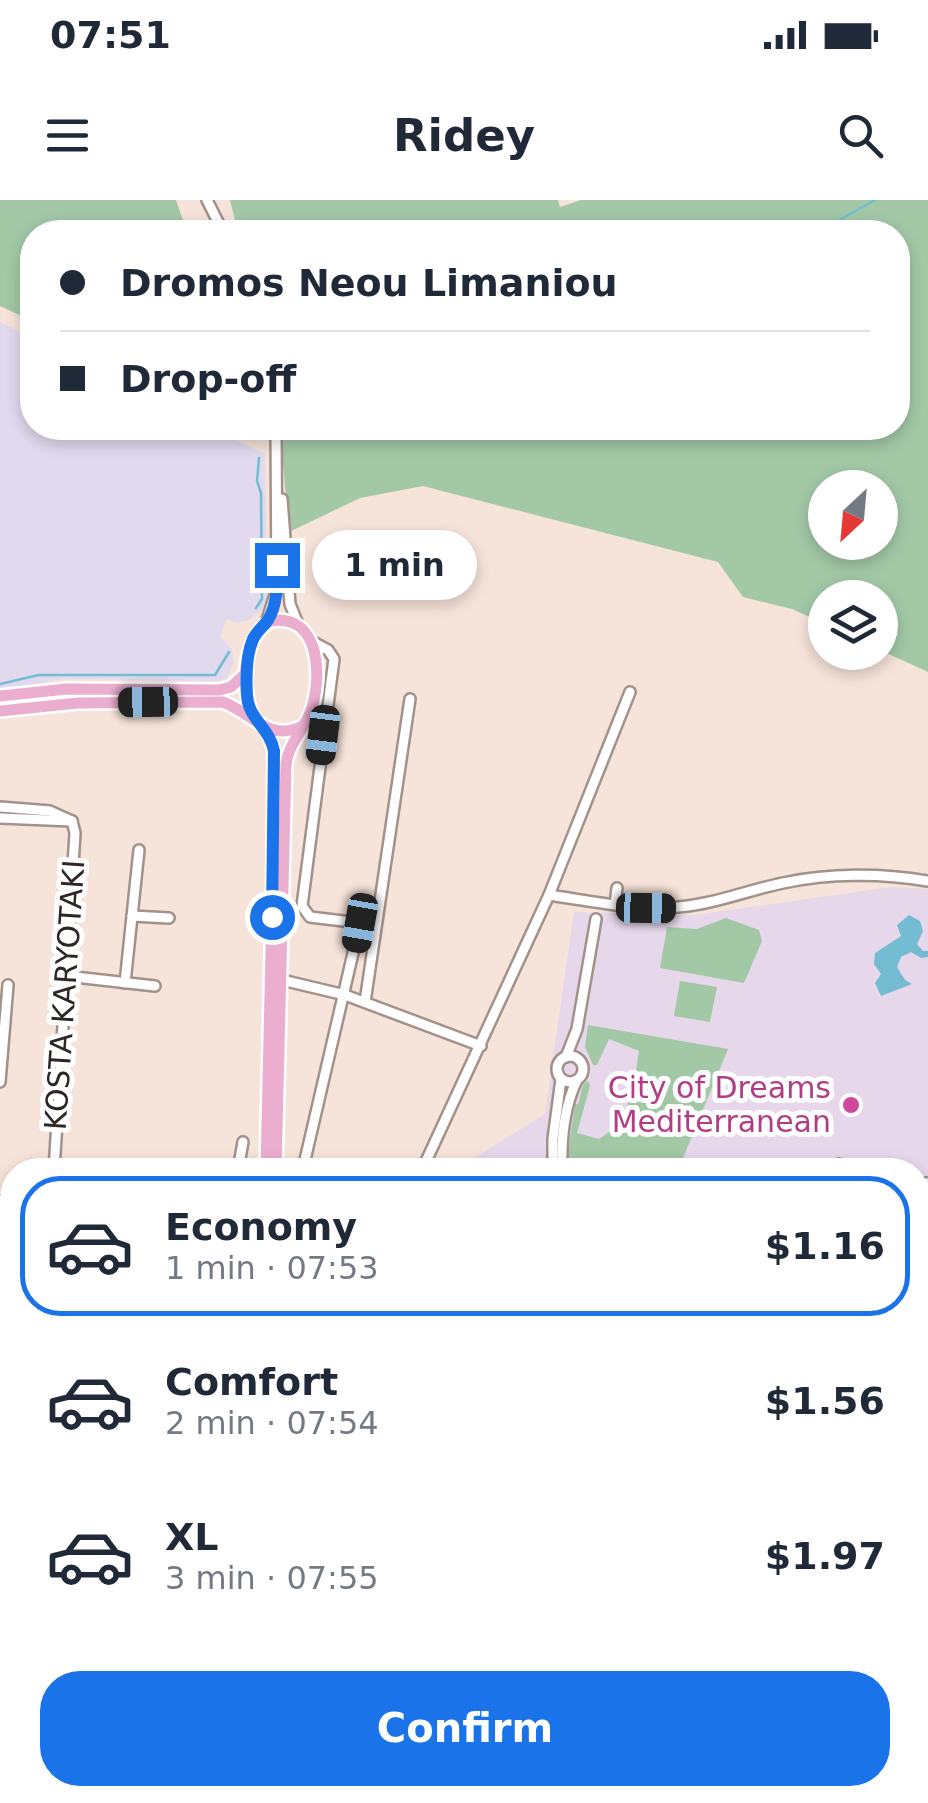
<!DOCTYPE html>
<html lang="en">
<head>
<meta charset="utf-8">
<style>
	:root { --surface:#fff; --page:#f2f2f3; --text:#1f2937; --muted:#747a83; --line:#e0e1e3; --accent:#1a73e8 }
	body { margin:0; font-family:"DejaVu Sans",sans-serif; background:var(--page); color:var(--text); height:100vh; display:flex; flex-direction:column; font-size:38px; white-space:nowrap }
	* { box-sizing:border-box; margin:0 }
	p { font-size:32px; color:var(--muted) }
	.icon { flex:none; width:55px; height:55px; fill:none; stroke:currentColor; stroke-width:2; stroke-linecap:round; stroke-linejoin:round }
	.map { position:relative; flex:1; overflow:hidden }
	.drawer { position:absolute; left:0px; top:958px; width:930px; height:648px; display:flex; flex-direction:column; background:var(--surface); border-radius:40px 40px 0 0; box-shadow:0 5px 15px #0003 }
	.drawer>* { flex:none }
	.guide { position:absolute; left:20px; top:20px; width:890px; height:220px; border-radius:40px; box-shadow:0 5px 15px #0003; display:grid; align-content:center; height:220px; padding:0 40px; background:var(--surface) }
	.needle { width:65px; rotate:206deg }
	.tools { position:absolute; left:808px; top:270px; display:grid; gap:20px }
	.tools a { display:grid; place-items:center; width:90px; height:90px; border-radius:50%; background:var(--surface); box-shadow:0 5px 15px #0003; font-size:50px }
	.end { position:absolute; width:45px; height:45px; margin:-22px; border:12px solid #1a73e8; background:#fff; box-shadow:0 0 0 5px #fff }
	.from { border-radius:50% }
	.bubble { position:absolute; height:70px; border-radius:35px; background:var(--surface); box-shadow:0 5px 15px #0003; font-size:32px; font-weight:800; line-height:70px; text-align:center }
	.car { position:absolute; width:30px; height:60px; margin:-30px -15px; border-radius:12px; box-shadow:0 0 8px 2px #0007; background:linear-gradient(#222 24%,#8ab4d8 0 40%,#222 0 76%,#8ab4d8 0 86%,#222 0) }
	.guide b { display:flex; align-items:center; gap:35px; height:95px; font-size:38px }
	.guide b+b { border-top:2px solid var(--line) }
	.guide i { width:25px; height:25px; background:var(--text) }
	ul { padding:18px 0 0; list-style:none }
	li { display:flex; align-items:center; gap:30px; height:140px; margin:0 20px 15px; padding:0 20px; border:5px solid transparent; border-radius:40px }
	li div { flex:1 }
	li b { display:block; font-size:38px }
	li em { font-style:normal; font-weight:800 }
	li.on { border-color:var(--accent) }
	li>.icon { width:90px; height:90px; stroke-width:1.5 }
	.primary-button { display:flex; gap:20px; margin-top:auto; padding:20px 40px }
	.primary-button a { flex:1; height:115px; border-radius:40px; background:var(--accent); color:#fff; font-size:40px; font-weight:800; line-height:115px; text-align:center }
	.status { display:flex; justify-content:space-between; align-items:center; height:70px; padding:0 50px; background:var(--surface); direction:ltr }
	.status svg { height:28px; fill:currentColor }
	header { display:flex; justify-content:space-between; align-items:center; height:130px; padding:0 40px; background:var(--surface); font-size:45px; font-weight:800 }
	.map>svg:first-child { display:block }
	.commercial { fill:#e6d7ea }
	.industrial { fill:#e1d9ee }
	.green { fill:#a2c8a6; fill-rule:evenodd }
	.water { fill:#74bcd1 }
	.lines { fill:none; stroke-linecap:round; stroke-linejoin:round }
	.stream { stroke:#74bcd1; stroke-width:2.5 }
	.minor-casing { stroke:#a39289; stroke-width:14 }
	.major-casing { stroke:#fff; stroke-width:16 }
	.minor { stroke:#fff; stroke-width:9 }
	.major { stroke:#ebaecf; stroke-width:11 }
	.route { stroke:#1a73e8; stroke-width:12 }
	.hotel-dot { fill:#d1479c; stroke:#fff; stroke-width:4 }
	.labels { text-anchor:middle; stroke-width:10; stroke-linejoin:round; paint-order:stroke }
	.street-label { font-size:30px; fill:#2d2622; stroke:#fff }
	.hotel-label { font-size:30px; fill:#b23c85; stroke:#fff; text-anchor:end }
</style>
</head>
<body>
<div class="status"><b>07:51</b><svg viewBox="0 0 49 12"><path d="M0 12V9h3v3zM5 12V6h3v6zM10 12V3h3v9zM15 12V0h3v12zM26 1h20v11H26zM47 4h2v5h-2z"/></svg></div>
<header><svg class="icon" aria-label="menu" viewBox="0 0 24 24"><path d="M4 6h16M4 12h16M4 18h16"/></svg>Ridey<svg class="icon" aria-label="search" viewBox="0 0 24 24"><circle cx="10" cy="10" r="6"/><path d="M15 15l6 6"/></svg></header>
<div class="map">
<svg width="928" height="1603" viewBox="0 0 928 1603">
	<rect width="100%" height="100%" fill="#f6e3d9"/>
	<g class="commercial">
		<path d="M892,687L928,689V1268L918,1264V970H467L460,967L545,914L574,712L695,715Z"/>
		<path d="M212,1593H292L288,1603H210Z"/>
	</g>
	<path class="industrial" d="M0,122L32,138V228H212L265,254L267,399L262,409L249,420L237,423L227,419L220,436L232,449L234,462L227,478L218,481L64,479L0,490Z"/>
	<g class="green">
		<path d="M0,0H176L187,32H32V121L0,106Z"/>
		<path d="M230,0H558L560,7L581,0H928V472L880,450V398H825V424L792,409L743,397L718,362L423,286L360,298L289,332L280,228H898V32H238ZM825,288H880V342H825Z"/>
		<path d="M726,718L759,730L762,741L744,783L660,768L667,727L697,729Z"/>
		<path d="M680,781L717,787L710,822L674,816Z"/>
		<path d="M588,825L728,849L678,970H572V962L567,959L575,904H578L583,885L588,881L590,886L577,933L599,939C630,922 634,884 639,851L609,839L597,865H593L585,847Z"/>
	</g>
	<path class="water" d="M909,715L920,721L923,731L917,744L923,751H928V757L921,758L911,752L901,757L897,767L905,780L912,784L881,796L875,783L881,774L874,764L875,753L901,736L897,725Z"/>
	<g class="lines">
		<g class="stream">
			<path d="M818,32L875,0"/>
			<path d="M256,408L262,399L261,293L257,281L259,258"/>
			<path d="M0,484L39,475H215L229,452"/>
		</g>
		<g class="minor-casing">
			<g id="minor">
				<path d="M207,0L223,32"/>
				<path d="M282,299L290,404L298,424"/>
				<path d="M266,423L277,388L276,228"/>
				<path d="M0,607L50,611L72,621"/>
				<path d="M0,618L72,621"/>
				<path d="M549,695C591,701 636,711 678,707C715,704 748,690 783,683C829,673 881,673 928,681"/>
				<path d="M615,704L617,688"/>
				<path d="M132,716L169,718"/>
				<path d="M66,776L155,786"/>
				<path d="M282,780L345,795L481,846"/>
				<path d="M125,783L139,650"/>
				<path d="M365,802L410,499"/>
				<circle cx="570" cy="869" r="13"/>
				<path d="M566,857L577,829L596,719"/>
				<path d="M0,882L8,785"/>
				<path d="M305,960L360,723L310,717L302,706L334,459L328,450L313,442"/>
				<path d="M54,970L75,633L72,621"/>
				<path d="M238,970L243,942"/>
				<path d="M422,970L549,695L630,492"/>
				<path d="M553,970V939L561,879"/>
				<path d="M562,970C561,941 564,907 577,880"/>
				<path d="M838,970L839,964"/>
				<path d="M918,983H928"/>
				<path d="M0,1001H12"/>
				<path d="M0,1153L12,1155"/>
				<path d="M0,1212L12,1213"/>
				<path d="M0,1264L12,1265"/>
				<path d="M0,1375L12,1362"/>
				<path d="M918,1383L928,1379"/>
				<path d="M0,1462L12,1449"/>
				<path d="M0,1507L12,1540V1554"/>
				<path d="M13,1603V1592"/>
				<path d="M61,1603V1592"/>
				<path d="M173,1603L175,1592"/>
				<path d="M293,1603L296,1592"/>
				<path d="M432,1603L433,1592"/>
				<path d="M462,1603L465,1592"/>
				<path d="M657,1603L658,1592"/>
			</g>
		</g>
		<g class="major-casing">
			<g id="major">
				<path d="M0,496L67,489L219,490L231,487L247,472"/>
				<path d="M0,511L78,503L223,502C252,513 270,543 302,526"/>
				<path d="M254,518C240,490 242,437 271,421C321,413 323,479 310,513C303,531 289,543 286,564L276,970"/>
				<path d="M266,970L273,664L274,551L267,530"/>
				<path d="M187,1603L189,1592"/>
				<path d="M198,1603L201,1592"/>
			</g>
		</g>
		<use href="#minor" class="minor"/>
		<use href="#major" class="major"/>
	</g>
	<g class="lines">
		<path class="route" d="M272,717L274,551C270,528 248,519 247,495C246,478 246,455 253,439C256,432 263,427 268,420C278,404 277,383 277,365"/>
	</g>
	<circle class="hotel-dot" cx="851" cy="905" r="10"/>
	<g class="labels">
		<g class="street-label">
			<text transform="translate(65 795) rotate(-86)" y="10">KOSTA KARYOTAKI</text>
		</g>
		<g class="hotel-label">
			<text x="831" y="898">City of Dreams<tspan x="831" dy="34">Mediterranean</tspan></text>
		</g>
	</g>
</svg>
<div class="tools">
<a><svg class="needle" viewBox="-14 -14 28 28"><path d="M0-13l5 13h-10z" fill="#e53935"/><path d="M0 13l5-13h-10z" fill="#747a83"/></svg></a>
<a><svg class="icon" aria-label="layers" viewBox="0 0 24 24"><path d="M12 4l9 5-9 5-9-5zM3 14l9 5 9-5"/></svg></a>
</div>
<i class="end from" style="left:272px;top:717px"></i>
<i class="end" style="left:277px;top:365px"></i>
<div class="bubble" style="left:312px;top:330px;width:165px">1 min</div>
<i class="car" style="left:148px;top:502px;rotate:269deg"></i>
<i class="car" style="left:323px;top:535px;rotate:187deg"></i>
<i class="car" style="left:646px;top:708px;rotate:91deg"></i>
<i class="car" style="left:360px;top:723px;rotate:190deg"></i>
<div class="guide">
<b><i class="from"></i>Dromos Neou Limaniou</b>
<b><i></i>Drop-off</b>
</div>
<section class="drawer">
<ul>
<li class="on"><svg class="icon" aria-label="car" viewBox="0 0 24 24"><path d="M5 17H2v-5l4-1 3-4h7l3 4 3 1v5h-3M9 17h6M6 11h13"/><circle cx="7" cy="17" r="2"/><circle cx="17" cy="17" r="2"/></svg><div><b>Economy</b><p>1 min · 07:53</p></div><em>$1.16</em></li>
<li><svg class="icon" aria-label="car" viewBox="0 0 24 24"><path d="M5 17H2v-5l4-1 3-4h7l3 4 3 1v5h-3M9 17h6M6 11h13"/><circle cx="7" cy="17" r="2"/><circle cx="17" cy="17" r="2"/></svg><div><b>Comfort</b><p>2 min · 07:54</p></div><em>$1.56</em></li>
<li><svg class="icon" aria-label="car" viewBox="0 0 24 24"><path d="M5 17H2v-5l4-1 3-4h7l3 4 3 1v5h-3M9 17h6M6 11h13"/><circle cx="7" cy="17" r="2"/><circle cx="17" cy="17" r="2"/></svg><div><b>XL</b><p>3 min · 07:55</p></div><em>$1.97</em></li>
</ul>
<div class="primary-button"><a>Confirm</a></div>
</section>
</div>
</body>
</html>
